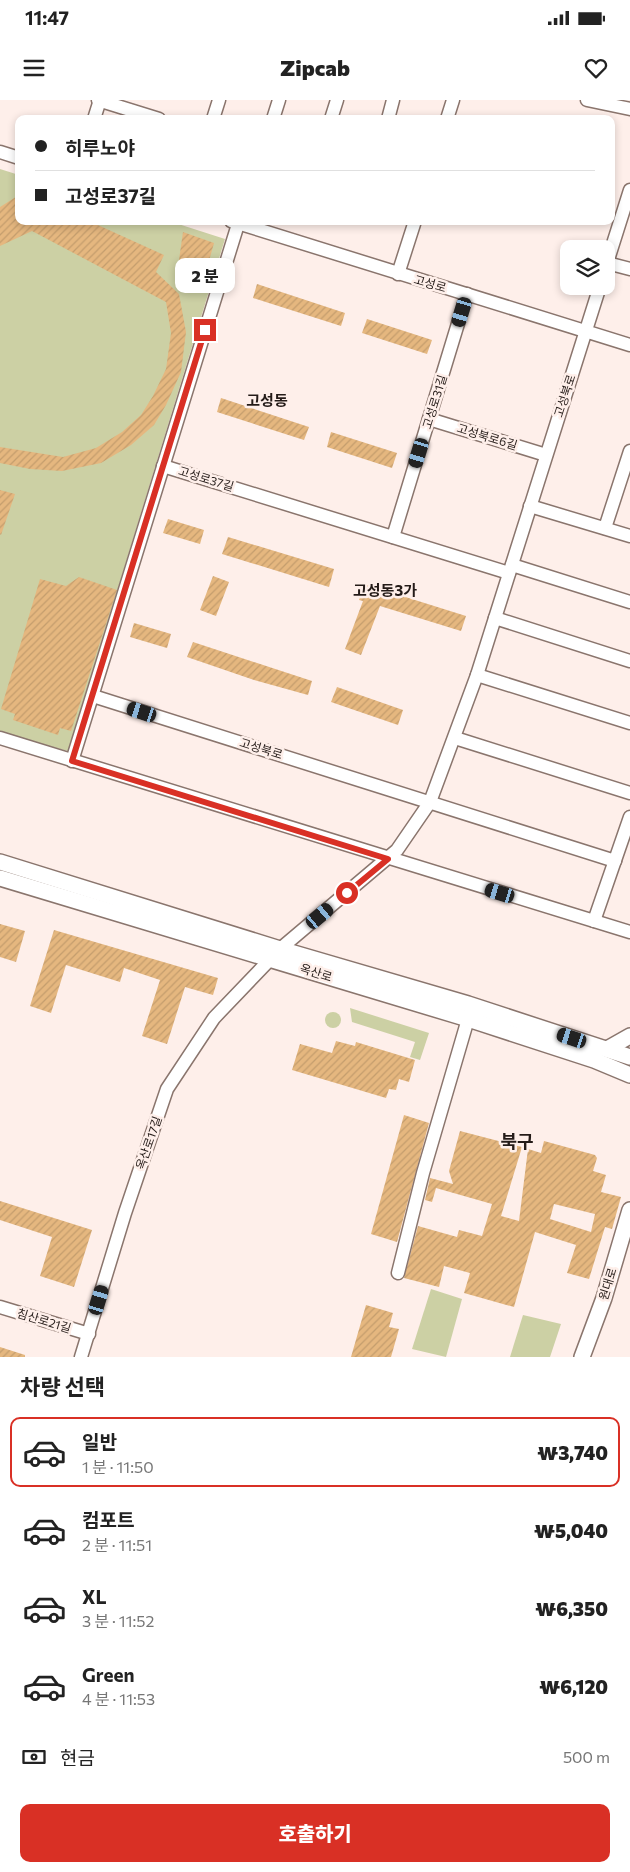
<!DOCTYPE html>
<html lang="ko">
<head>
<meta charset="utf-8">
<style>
	:root { --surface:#fff; --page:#f2f2f2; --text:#222; --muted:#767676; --line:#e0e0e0; --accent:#d93025 }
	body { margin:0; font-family:Commissioner,"Noto Sans KR",sans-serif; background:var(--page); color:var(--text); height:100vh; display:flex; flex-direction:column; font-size:19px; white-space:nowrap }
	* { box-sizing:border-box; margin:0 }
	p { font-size:16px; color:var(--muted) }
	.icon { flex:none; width:28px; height:28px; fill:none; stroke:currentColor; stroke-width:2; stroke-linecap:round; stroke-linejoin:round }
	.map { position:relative; height:1257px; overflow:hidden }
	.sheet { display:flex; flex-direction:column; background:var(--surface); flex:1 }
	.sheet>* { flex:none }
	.banner { position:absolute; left:15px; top:15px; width:600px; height:110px; border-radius:10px; box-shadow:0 2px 8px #0003; display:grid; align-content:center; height:110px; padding:0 20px; background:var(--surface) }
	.buttons { position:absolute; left:560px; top:140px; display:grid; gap:10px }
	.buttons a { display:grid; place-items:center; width:55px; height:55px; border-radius:10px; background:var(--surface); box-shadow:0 2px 8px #0003; font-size:25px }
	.end { position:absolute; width:22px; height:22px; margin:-11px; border:6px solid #d93025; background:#fff; box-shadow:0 0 0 2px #fff }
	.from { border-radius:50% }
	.bubble { position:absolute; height:35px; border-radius:10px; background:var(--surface); box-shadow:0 2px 8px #0003; font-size:16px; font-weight:800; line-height:35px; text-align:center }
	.car { position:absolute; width:15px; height:30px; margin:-15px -8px; border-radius:6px; box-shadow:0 0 4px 1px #0007; background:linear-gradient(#222 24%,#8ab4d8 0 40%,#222 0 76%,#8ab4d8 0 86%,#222 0) }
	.banner b { display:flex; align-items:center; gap:18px; height:48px; font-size:19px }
	.banner b+b { border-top:1px solid var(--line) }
	.banner i { width:12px; height:12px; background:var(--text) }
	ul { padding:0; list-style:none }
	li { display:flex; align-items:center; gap:15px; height:70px; margin:0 10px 8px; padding:0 10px; border:2px solid transparent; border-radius:10px }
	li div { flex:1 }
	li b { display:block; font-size:19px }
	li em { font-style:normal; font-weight:800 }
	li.on { border-color:var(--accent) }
	li>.icon { width:45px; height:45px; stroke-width:1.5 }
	h2 { padding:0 20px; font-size:22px; line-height:60px }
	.pay { display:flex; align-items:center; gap:12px; height:55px; padding:0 20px; font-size:19px }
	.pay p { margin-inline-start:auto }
	.button { display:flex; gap:10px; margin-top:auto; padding:10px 20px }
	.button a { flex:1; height:58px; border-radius:10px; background:var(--accent); color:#fff; font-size:20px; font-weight:800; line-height:58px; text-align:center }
	.status { display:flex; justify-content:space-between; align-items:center; height:35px; padding:0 25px; background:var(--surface); direction:ltr }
	.status svg { height:14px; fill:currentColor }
	header { display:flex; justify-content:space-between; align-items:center; height:65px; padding:0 20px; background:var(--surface); font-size:22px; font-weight:800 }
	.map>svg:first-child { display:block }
	.green { fill:#ccd0a4 }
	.building { fill:url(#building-hatch); fill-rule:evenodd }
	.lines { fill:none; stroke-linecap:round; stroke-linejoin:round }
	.minor-casing { stroke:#8a756d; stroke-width:15 }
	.major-casing { stroke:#8a756d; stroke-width:18 }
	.minor { stroke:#fff; stroke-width:12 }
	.major { stroke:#fff; stroke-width:15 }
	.route { stroke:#d93025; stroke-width:6 }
	.labels { text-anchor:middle; stroke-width:5; stroke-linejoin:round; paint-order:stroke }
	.street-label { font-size:12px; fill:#241b18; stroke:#feefea }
	.quarter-label { font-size:15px; font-weight:bold; fill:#241b18; stroke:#feefea }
	.district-label { font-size:18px; font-weight:bold; fill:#241b18; stroke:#feefea }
</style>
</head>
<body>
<div class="status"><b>11:47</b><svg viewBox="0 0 49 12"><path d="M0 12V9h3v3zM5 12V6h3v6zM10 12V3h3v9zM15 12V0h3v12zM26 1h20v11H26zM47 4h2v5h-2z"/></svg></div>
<header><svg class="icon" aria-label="menu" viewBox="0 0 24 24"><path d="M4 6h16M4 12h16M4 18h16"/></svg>Zipcab<svg class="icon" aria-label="heart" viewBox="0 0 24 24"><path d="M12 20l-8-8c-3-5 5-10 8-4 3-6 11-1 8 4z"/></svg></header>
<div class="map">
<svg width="630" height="1257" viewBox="0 0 630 1257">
	<defs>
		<pattern id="building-hatch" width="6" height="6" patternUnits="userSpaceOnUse" patternTransform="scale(1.25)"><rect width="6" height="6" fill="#e5b77f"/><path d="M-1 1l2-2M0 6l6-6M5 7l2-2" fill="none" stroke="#c49d6d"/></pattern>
	</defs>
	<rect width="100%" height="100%" fill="#feefea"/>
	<g class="green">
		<path d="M0,69L19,75V121H169L225,139L68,651L0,633Z"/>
		<path d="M350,908L429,933L420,960L410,957L415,942L352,922Z"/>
		<circle cx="333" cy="920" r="8"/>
		<path d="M431,1189L462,1199L446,1257L412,1249Z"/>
		<path d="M523,1215L561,1224L550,1257H510Z"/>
	</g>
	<g class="building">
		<path d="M19,95V121H89L164,155L156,172L179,194L186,232L181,272L166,305L154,325L131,345L101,363L62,371L30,369L0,363V347L63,357L96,348L122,332L141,315L153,296L166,269L171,233L166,202L32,131L0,146V107Z"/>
		<path d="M183,132L214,143L207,168L179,160Z"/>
		<path d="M257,184L345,213L341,226L253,198Z"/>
		<path d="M367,219L432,240L427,254L362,233Z"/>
		<path d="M221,298L309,327L304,340L217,312Z"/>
		<path d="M331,332L397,353L392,368L327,347Z"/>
		<path d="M0,390L15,394L1,435L0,434Z"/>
		<path d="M168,419L204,430L200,444L163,433Z"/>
		<path d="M228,437L334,469L329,487L222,454Z"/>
		<path d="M213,476L229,482L216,516L200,510Z"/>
		<path d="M79,477L117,490L71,631L60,628L58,635L13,620L15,614L1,609L40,479L66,486Z"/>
		<path d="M364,484L466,516L461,531L380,506L361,555L345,549L363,501L359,500Z"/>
		<path d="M134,523L171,534L167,548L130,537Z"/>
		<path d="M193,542L312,581L308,595L254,580L187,557Z"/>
		<path d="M337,587L403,610L398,625L331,602Z"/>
		<path d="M0,824L25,831L16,862L0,857Z"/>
		<path d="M54,830L218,878L213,895L185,887L167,944L142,936L160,880L124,868L120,882L66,865L51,913L30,906Z"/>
		<path d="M336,941L355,946L356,942L415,960L409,982L399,979L396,990L389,989L386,998L292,970L300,944L332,953Z"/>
		<path d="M404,1015L429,1023L397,1142L371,1134Z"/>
		<path d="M460,1031L522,1047L501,1116L519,1121L528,1049L541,1053L544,1041L595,1055L597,1058L593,1071L606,1075L601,1092L621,1097L612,1129L605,1127L589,1179L567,1173L576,1145L535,1132L514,1207L464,1193L470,1173L444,1166L439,1187L404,1178L418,1126L457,1137L459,1130L482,1136L492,1104L436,1088L432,1102L425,1100L430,1078L453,1084L449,1071ZM554,1104L595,1114L591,1132L550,1119Z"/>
		<path d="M0,1101L92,1130L74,1187L40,1176L52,1137L0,1120Z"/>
		<path d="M366,1205L393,1213L389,1227L399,1229L391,1257H351Z"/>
		<path d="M0,1247L25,1255V1257H0Z"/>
	</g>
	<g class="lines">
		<g class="minor-casing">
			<g id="minor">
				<path d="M98,0L159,19"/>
				<path d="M587,0L630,9"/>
				<path d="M94,19L100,0"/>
				<path d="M213,19L219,0"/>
				<path d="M273,19L279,0"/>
				<path d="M331,19L337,0"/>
				<path d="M388,19L393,0"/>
				<path d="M447,19L453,0"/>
				<path d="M0,52L19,58"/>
				<path d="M231,121L630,245"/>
				<path d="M607,163L630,169"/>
				<path d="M606,166L630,90"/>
				<path d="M398,174L415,121"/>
				<path d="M429,319L546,355"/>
				<path d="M163,366L509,473"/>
				<path d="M530,406L630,436"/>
				<path d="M605,428L630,351"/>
				<path d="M393,437L467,194"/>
				<path d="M512,465L630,502"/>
				<path d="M495,518L630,561"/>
				<path d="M477,575L630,623"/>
				<path d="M93,596L615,761"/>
				<path d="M0,638L630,832"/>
				<path d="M455,638L630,693"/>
				<path d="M72,661L239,121"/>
				<path d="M594,821L630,717"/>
				<path d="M398,1173L423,1073L468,919"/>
				<path d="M0,1207L89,1234"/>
				<path d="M81,1257L125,1113L167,989L214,918L280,849L397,750L430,702L477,575L600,186"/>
			</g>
		</g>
		<g class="major-casing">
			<g id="major">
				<path d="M0,762L280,849L468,904L630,957"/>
				<path d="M0,778L468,919L594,960L630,975"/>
				<path d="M607,949L630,936"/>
				<path d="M582,1257L604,1198L630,1110"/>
			</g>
		</g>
		<use href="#minor" class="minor"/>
		<use href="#major" class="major"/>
	</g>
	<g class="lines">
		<path class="route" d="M205,230L72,661L388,759L347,793"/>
	</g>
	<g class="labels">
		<g class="street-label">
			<text transform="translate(430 184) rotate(16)" y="4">고성로</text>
			<text transform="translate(565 296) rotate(-72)" y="4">고성북로</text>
			<text transform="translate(435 302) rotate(-73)" y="4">고성로31길</text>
			<text transform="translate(487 337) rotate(17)" y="4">고성북로6길</text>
			<text transform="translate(206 379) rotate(17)" y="4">고성로37길</text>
			<text transform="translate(261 649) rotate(17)" y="4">고성북로</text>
			<text transform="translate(316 873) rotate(17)" y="4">옥산로</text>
			<text transform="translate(149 1043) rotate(-71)" y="4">옥산로17길</text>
			<text transform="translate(608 1184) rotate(-73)" y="4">원대로</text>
			<text transform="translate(44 1221) rotate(17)" y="4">침산로21길</text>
		</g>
		<g class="quarter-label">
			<text x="267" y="306">고성동</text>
			<text x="385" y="496">고성동3가</text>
		</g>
		<g class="district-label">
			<text x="517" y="1048">북구</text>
		</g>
	</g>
</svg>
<div class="buttons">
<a><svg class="icon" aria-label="layers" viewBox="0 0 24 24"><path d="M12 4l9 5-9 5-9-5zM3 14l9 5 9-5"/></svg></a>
</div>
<i class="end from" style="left:347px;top:793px"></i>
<i class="end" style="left:205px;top:230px"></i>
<div class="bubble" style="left:175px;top:158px;width:60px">2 분</div>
<i class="car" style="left:462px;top:212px;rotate:197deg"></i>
<i class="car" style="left:419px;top:353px;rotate:197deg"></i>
<i class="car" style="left:142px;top:612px;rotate:288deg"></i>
<i class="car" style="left:500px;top:793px;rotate:287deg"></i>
<i class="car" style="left:320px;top:816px;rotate:50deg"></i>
<i class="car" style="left:572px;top:938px;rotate:288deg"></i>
<i class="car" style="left:99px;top:1200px;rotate:17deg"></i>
<div class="banner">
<b><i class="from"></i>히루노야</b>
<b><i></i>고성로37길</b>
</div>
</div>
<section class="sheet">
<h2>차량 선택</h2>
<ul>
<li class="on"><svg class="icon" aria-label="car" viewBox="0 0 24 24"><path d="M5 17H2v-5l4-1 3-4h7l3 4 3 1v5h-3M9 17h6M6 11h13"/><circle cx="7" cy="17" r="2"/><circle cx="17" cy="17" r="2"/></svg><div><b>일반</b><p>1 분 · 11:50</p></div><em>₩3,740</em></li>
<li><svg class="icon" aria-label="car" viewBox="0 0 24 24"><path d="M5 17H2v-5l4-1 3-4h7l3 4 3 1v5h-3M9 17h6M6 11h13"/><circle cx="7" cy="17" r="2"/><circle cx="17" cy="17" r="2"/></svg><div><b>컴포트</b><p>2 분 · 11:51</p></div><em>₩5,040</em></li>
<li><svg class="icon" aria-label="car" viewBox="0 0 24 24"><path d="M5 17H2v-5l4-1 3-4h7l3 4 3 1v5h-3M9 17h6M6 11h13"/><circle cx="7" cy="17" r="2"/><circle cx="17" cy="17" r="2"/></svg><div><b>XL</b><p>3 분 · 11:52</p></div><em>₩6,350</em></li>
<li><svg class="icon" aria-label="car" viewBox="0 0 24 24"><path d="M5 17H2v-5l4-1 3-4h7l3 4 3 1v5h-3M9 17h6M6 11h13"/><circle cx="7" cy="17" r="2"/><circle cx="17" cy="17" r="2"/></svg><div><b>Green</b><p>4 분 · 11:53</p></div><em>₩6,120</em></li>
</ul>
<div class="pay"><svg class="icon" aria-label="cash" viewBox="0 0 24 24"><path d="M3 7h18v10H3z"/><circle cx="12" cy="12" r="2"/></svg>현금<p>500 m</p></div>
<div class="button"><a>호출하기</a></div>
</section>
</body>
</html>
